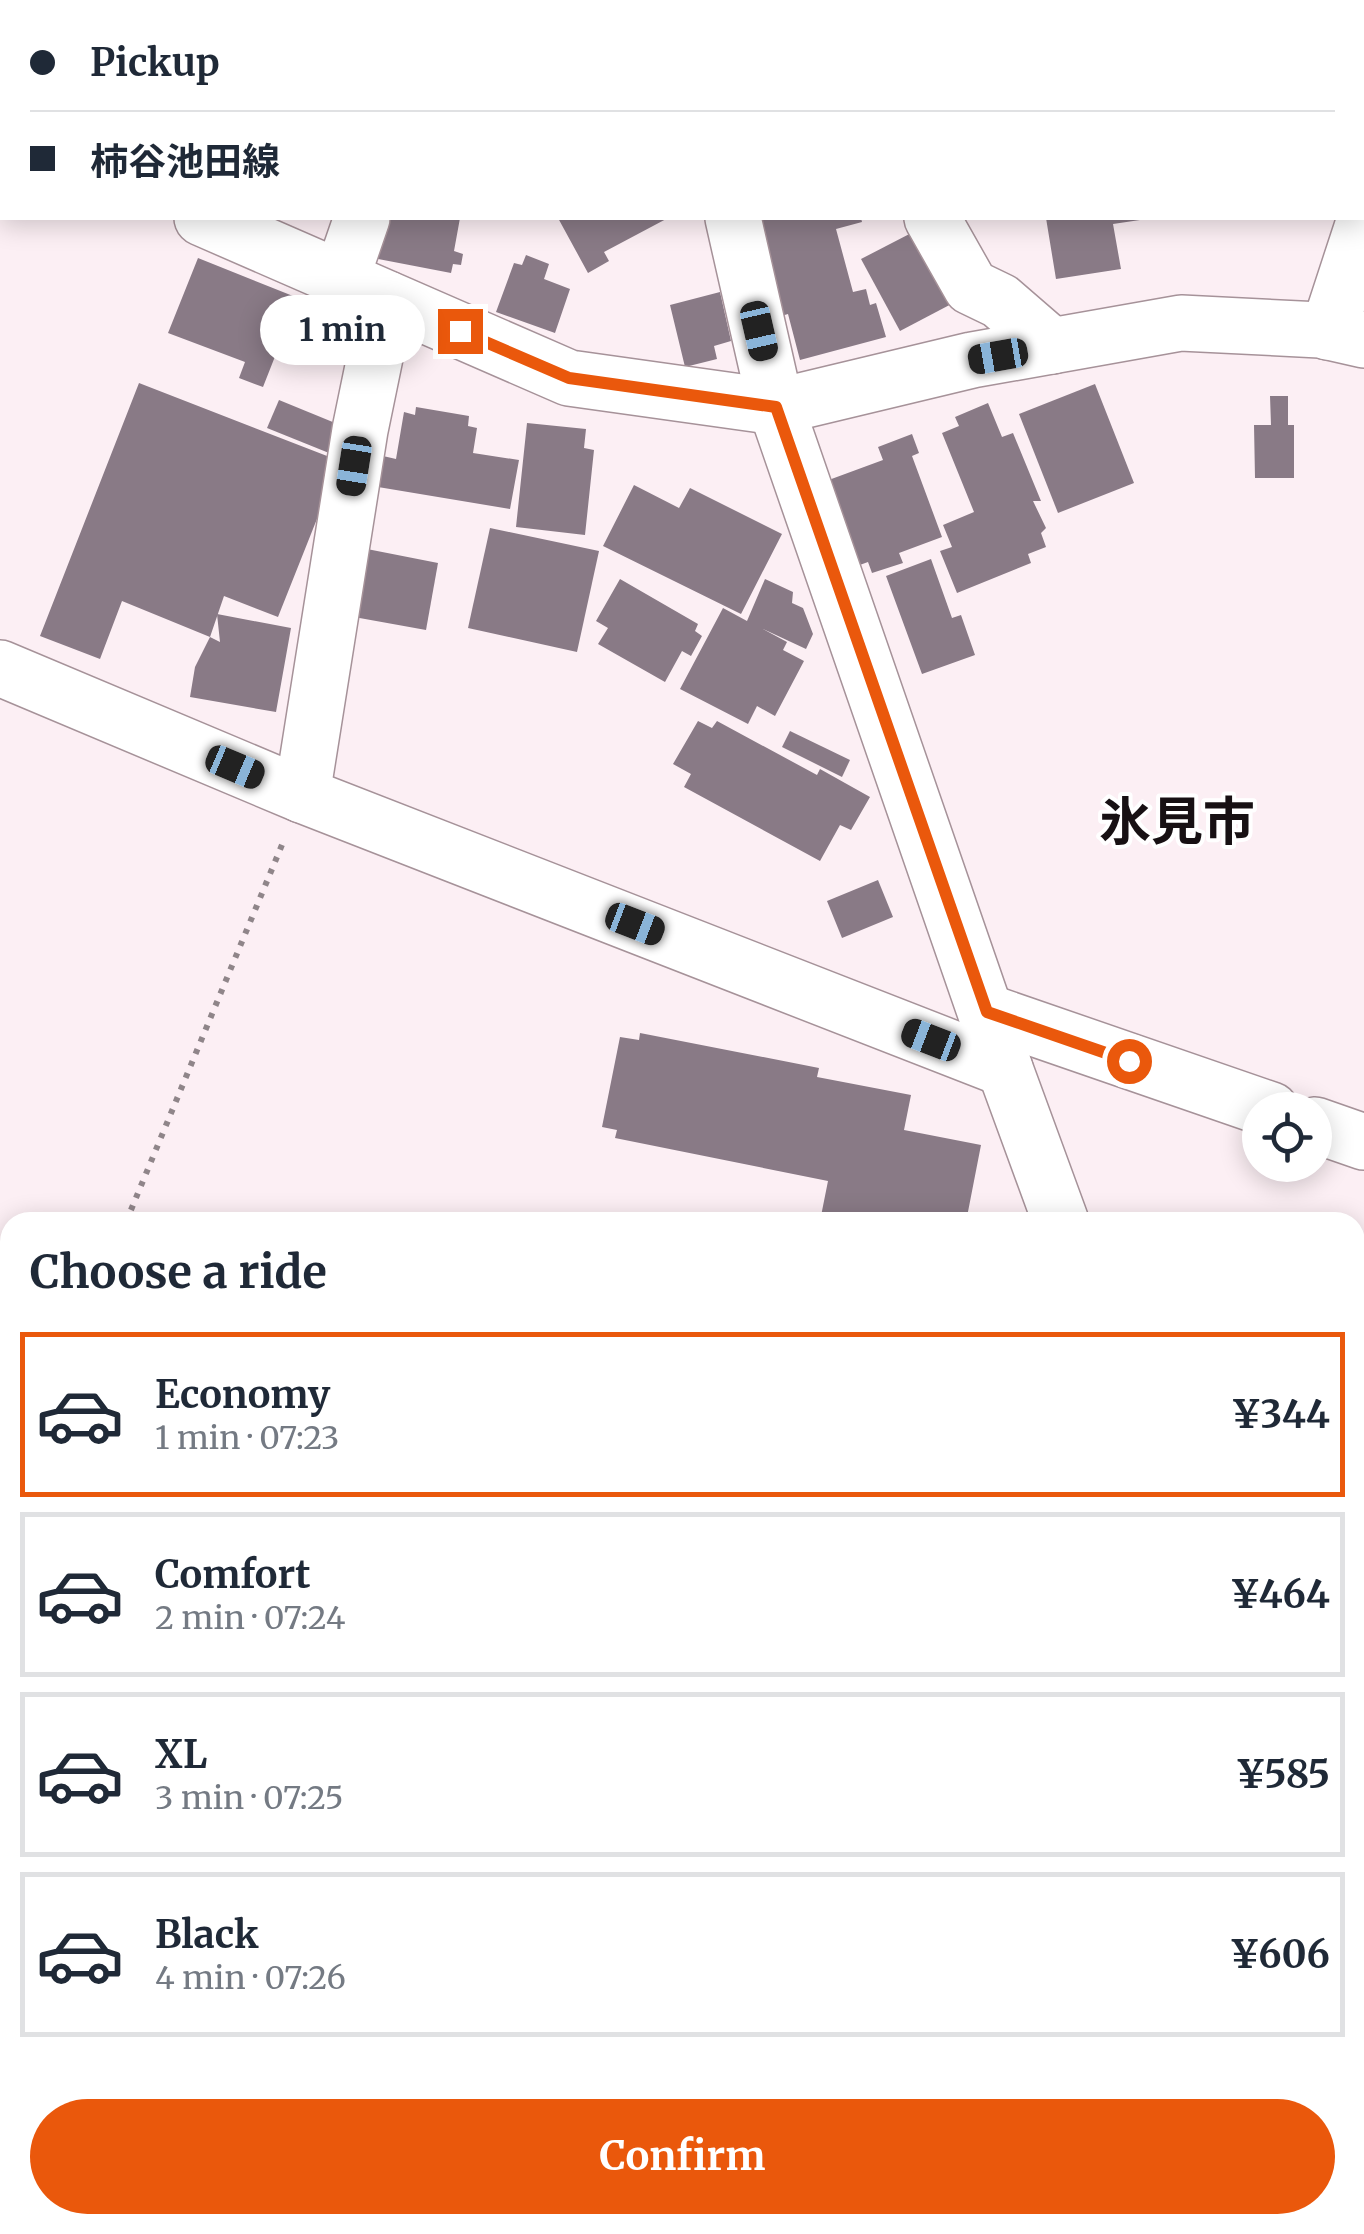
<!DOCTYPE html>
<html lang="en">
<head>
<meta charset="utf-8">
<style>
	:root { --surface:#fff; --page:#f6f6f7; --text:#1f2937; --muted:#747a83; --line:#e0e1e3; --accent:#ea580c }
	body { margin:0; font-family:Merriweather,"Noto Sans JP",serif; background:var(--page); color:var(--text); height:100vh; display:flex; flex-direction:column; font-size:38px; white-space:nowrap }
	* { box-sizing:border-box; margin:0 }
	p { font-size:32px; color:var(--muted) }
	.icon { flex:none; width:55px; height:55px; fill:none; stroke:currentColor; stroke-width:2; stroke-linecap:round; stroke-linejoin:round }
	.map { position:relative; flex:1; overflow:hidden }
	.panel { position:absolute; left:0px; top:1212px; width:1365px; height:1022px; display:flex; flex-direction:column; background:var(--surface); border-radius:30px 30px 0 0; box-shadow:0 5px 25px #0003 }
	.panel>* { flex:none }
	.banner { position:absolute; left:0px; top:0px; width:1365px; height:220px; box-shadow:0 5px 25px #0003; display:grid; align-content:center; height:220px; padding:0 30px; background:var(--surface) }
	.buttons { position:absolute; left:1242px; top:1092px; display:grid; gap:20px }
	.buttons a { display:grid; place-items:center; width:90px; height:90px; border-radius:50%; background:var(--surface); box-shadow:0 5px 25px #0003; font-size:50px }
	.end { position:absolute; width:45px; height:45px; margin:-22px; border:12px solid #ea580c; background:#fff; box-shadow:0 0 0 5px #fff }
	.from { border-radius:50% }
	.bubble { position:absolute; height:70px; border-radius:35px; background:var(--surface); box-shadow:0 5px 25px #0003; font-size:32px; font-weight:700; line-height:70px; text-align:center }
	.car { position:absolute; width:30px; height:60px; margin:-30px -15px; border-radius:12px; box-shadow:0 0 8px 2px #0007; background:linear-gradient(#222 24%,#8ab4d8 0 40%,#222 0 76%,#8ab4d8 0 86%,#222 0) }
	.banner b { display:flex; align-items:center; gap:35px; height:95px; font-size:38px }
	.banner b+b { border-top:2px solid var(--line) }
	.banner i { width:25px; height:25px; background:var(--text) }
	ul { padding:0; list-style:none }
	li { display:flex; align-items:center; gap:30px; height:165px; margin:0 20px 15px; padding:0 10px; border:5px solid var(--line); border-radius:0px }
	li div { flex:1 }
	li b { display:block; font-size:38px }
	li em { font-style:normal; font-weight:700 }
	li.active { border-color:var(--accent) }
	li>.icon { width:90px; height:90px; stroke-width:1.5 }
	h2 { padding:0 30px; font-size:45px; line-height:120px }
	.button { display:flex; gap:20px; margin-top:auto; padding:20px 30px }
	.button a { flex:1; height:115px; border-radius:60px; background:var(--accent); color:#fff; font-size:40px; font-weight:700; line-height:115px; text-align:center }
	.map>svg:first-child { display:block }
	.water { fill:#eacdfb; stroke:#ab94b5; stroke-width:2.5 }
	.building { fill:#897a86 }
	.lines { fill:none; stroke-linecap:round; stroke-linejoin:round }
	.lane-casing { stroke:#a69299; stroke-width:30 }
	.street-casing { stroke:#a69299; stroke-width:58 }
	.secondary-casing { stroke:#a69299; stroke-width:58 }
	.path { stroke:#8f8589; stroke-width:6; stroke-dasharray:5 8; stroke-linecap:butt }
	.lane { stroke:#fff; stroke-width:28 }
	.street { stroke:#fff; stroke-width:55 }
	.secondary { stroke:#fff; stroke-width:55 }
	.route { stroke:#ea580c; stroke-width:12 }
	.labels { text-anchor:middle; stroke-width:8; stroke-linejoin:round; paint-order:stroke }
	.town-label { font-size:52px; font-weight:bold; fill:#171013; stroke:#fff }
</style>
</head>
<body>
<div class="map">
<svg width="1364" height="2234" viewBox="0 0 1364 2234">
	<rect width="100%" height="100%" fill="#fceff4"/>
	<path class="water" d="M0,2029L10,2033V2225H457L478,2234H27L0,2222Z"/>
	<g class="building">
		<path d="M381,218H460L454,251L463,254L461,265L453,264L451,273L373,258Z"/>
		<path d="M558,218H668L604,252L609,261L588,273Z"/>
		<path d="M754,218H861L862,222L836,229L853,292L866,289L870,305L876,303L886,337L800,360L788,314L771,319Z"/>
		<path d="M1046,218H1140V220L1113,224L1121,269L1056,279Z"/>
		<path d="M921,228L959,300L900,331L861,259Z"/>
		<path d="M526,255L549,264L544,279L570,289L555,333L496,312L514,263L522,265Z"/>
		<path d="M198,258L298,298L263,387L239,378L245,362L168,333Z"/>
		<path d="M720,292L731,341L714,346L717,359L685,367L670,305Z"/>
		<path d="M139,383L340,461L278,617L224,596L210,637L122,601L100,659L40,636Z"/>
		<path d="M1095,384L1134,483L1058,513L1019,414Z"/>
		<path d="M1270,396H1288V425H1294V478H1255L1254,425H1271Z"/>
		<path d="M279,400L340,425L329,453L267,428Z"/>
		<path d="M988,403L1002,437L1013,433L1041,501H1033L1046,528L1041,533L1046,547L1028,554L1031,563L957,593L940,551L952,547L943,525L974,512L942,433L959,426L955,417Z"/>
		<path d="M416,407L469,416L468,426L477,428L473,453L519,460L510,509L378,487L383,456L396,459L404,412L415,415Z"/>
		<path d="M527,423L586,429L584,448L594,450L585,535L516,527Z"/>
		<path d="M912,434L919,453L912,456L942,537L899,553L903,563L872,573L868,562L857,566L826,481L883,460L878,447Z"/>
		<path d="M634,485L679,508L690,488L782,534L741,614L603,546Z"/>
		<path d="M490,528L599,551L577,652L468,628Z"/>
		<path d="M367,549L438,563L426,630L354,617Z"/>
		<path d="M931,559L952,618L961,615L975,655L922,674L886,576Z"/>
		<path d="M620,579L698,624L695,631L702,636L691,656L682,651L665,682L598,644L608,628L596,621Z"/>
		<path d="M765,579L793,592L792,603L803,608L813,634L806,649L761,628L787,642L783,650L804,661L775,716L757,706L748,724L680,689L723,608L747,621Z"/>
		<path d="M217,614L291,628L276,712L190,697L195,667L210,637L220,642Z"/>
		<path d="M698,721L712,728L717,721L817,775L820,769L870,797L851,830L840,825L820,861L684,787L691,774L673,764Z"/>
		<path d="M790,731L850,760L842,777L782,747Z"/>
		<path d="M878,880L893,917L842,938L827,901Z"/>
		<path d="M640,1033L819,1068L817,1077L911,1095L904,1130L981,1145L966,1222L820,1221L828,1181L615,1138L617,1130L602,1127L620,1037L639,1040Z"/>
		<path d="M786,2225H824L825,2234H788Z"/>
	</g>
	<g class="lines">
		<g class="lane-casing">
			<g id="lane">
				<path d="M1355,2106L1364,2107"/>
				<path d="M547,2225L567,2234"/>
				<path d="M699,2234L707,2225"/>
			</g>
		</g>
		<g class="street-casing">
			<g id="street">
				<path d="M682,0L683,2"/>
				<path d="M434,2L435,0"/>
				<path d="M733,218L776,407"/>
				<path d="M932,218L971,287L1000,301L1052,346"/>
				<path d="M341,279L362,218"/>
				<path d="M1328,332L1364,222"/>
				<path d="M0,668L302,795L1005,1069"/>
				<path d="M302,795L360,430L387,299"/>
				<path d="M987,1012L1271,1110"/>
				<path d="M1315,1125L1364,1142"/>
				<path d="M1355,1929L1364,1932"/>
			</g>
		</g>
		<g class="secondary-casing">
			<g id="secondary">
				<path d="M0,127L2,128"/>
				<path d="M202,218L569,378L776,407L972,360L1181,323L1320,330L1364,340"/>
				<path d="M776,407L1005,1069L1061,1222"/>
				<path d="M1355,2038L1364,2065"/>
			</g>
		</g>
		<g class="path">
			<path d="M126,1222L284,840"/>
			<path d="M0,1300L10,1304"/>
			<path d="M0,1541L10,1516"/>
		</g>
		<use href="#lane" class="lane"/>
		<use href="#street" class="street"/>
		<use href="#secondary" class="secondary"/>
	</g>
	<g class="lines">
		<path class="route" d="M460,331L569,378L776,407L987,1012L1129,1061"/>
	</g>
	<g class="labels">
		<g class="town-label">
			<text x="1177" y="840">氷見市</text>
		</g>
	</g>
</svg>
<div class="buttons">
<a><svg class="icon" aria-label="locate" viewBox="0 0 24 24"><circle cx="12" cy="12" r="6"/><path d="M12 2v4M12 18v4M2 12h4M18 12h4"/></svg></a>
</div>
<i class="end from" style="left:1129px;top:1061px"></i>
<i class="end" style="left:460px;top:331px"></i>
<div class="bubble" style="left:260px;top:295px;width:165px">1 min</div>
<i class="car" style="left:759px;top:331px;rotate:167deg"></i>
<i class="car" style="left:998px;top:356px;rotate:260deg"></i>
<i class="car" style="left:354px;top:466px;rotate:189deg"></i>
<i class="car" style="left:235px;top:767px;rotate:113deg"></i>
<i class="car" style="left:635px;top:924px;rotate:111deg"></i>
<i class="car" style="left:931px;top:1040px;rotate:291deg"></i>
<div class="banner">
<b><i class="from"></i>Pickup</b>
<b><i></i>柿谷池田線</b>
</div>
<section class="panel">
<h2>Choose a ride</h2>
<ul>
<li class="active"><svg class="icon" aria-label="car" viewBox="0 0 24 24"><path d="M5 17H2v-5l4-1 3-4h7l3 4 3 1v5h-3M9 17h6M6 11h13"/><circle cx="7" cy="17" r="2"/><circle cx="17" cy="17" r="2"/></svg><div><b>Economy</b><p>1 min · 07:23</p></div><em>¥344</em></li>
<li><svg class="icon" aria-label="car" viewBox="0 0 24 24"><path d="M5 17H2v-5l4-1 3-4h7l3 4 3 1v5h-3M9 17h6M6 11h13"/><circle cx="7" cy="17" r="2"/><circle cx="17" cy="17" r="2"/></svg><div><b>Comfort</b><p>2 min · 07:24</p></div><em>¥464</em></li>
<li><svg class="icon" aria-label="car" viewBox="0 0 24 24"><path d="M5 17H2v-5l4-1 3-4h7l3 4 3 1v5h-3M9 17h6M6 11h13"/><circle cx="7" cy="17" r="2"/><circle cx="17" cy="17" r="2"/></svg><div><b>XL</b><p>3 min · 07:25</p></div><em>¥585</em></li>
<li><svg class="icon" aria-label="car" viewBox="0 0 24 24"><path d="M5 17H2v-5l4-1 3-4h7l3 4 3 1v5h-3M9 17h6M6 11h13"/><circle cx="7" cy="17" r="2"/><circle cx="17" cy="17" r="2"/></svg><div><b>Black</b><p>4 min · 07:26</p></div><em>¥606</em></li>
</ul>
<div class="button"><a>Confirm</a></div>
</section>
</div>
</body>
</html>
